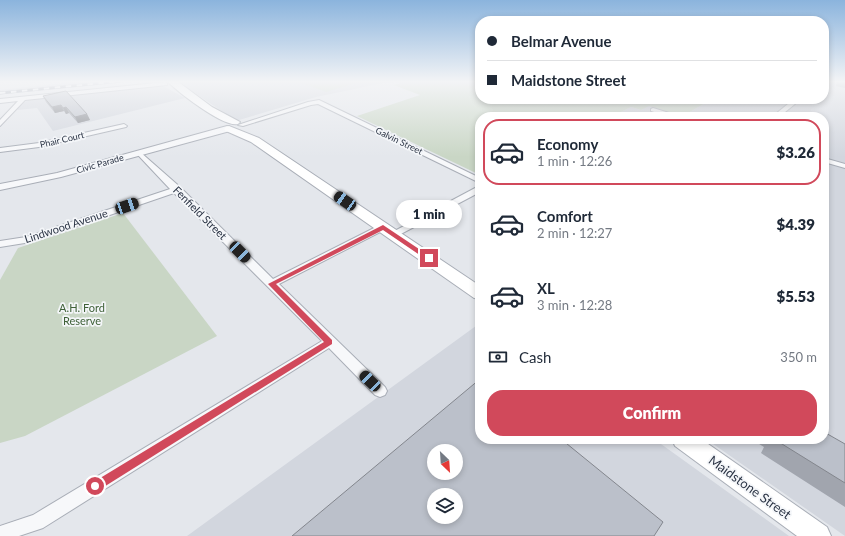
<!DOCTYPE html>
<html lang="en">
<head>
<meta charset="utf-8">
<style>
	:root { --surface:#fff; --page:#f6f6f7; --text:#1f2937; --muted:#747a83; --line:#e0e1e3; --accent:#d1495b }
	body { margin:0; font-family:Lato,sans-serif; background:var(--page); color:var(--text); height:100vh; display:flex; flex-direction:column; font-size:15px; white-space:nowrap }
	* { box-sizing:border-box; margin:0 }
	p { font-size:13px; color:var(--muted) }
	.icon { flex:none; width:22px; height:22px; fill:none; stroke:currentColor; stroke-width:2; stroke-linecap:round; stroke-linejoin:round }
	.map { position:relative; flex:1; overflow:hidden }
	.panel { position:absolute; left:475px; top:112px; width:354px; height:332px; display:flex; flex-direction:column; background:var(--surface); border-radius:16px; box-shadow:0 2px 6px #0003 }
	.panel>* { flex:none }
	.hud { position:absolute; left:475px; top:16px; width:354px; height:88px; border-radius:16px; box-shadow:0 2px 6px #0003; display:grid; align-content:center; height:88px; padding:0 12px; background:var(--surface) }
	.needle { width:26px; rotate:155deg }
	.tools { position:absolute; left:427px; top:444px; display:grid; gap:8px }
	.tools a { display:grid; place-items:center; width:36px; height:36px; border-radius:50%; background:var(--surface); box-shadow:0 2px 6px #0003; font-size:20px }
	.end { position:absolute; width:18px; height:18px; margin:-9px; border:5px solid #d1495b; background:#fff; box-shadow:0 0 0 2px #fff }
	.from { border-radius:50% }
	.bubble { position:absolute; height:28px; border-radius:14px; background:var(--surface); box-shadow:0 2px 6px #0003; font-size:13px; font-weight:800; line-height:28px; text-align:center }
	.car { position:absolute; width:12px; height:24px; margin:-12px -6px; border-radius:5px; box-shadow:0 0 3px 1px #0007; background:linear-gradient(#222 24%,#8ab4d8 0 40%,#222 0 76%,#8ab4d8 0 86%,#222 0) }
	.hud b { display:flex; align-items:center; gap:14px; height:38px; font-size:15px }
	.hud b+b { border-top:1px solid var(--line) }
	.hud i { width:10px; height:10px; background:var(--text) }
	ul { padding:7px 0 0; list-style:none }
	li { display:flex; align-items:center; gap:12px; height:66px; margin:0 8px 6px; padding:0 4px; border:2px solid transparent; border-radius:16px }
	li div { flex:1 }
	li b { display:block; font-size:15px }
	li em { font-style:normal; font-weight:800 }
	li.active { border-color:var(--accent) }
	li>.icon { width:36px; height:36px; stroke-width:1.5 }
	.pay { display:flex; align-items:center; gap:10px; height:44px; padding:0 12px; font-size:15px }
	.pay p { margin-inline-start:auto }
	.primary-button { display:flex; gap:8px; margin-top:auto; padding:8px 12px }
	.primary-button a { flex:1; height:46px; border-radius:16px; background:var(--accent); color:#fff; font-size:16px; font-weight:800; line-height:46px; text-align:center }
	.map>svg:first-child { display:block }
	.built { fill:#d2d6de; fill-rule:evenodd }
	.green { fill:#c9d6c5 }
	.lines { fill:none; stroke-linecap:round; stroke-linejoin:round }
	.minor-casing { stroke:#a9aeb7; stroke-width:2 }
	.tertiary-casing { stroke:#a9aeb7; stroke-width:2 }
	.secondary-casing { stroke:#a9aeb7; stroke-width:2 }
	.minor { fill:#f7f8fa; fill-rule:evenodd }
	.tertiary { fill:#f7f8fa; fill-rule:evenodd }
	.secondary { fill:#fff; fill-rule:evenodd }
	.rail-casing { stroke:#7d8696; stroke-width:3 }
	.rail { stroke:#f4f6f9; stroke-width:2; stroke-dasharray:5.5; stroke-linecap:butt }
	.wall { fill:#a1a5ae }
	.shaded-wall { fill:#83868d }
	.building { fill:#bbc0ca; stroke:#83868d; fill-rule:evenodd }
	.route { fill:#d1495b }
	.labels { text-anchor:middle; stroke-width:3.5; stroke-linejoin:round; paint-order:stroke }
	.far-street-label { font-size:9px; fill:#2b3445; stroke:#f4f6f9 }
	.street-label { font-size:11px; fill:#2b3445; stroke:#f4f6f9 }
	.park-label { font-size:11px; fill:#3f6138; stroke:#f4f6f9 }
	.near-street-label { font-size:13px; fill:#2b3445; stroke:#f4f6f9 }
</style>
</head>
<body>
<div class="map">
<svg width="845" height="536" viewBox="0 0 845 536">
	<rect width="100%" height="100%" fill="#e4e7ec"/>
	<g class="built">
		<path d="M82,81H126L0,93V90Z"/>
		<path d="M177,81H387L388,82L316,97L239,120H235Z"/>
		<path d="M824,81H845V536L706,439H824V117H611L631,107L641,110L649,105L683,116L712,99H824Z"/>
		<path d="M163,86L185,98L53,131L37,108L17,110L22,103L31,99Z"/>
		<path d="M480,323V439H654L789,536H187ZM434,451H456V473H434ZM434,495H456V517H434Z"/>
	</g>
	<g class="green">
		<path d="M297,81H363L326,92Z"/>
		<path d="M409,81H480V99H712L683,116L649,106L641,110L631,107L611,117H480V175L357,116L420,95L394,85Z"/>
		<path d="M123,213L217,336L25,436L0,443V280L18,248Z"/>
	</g>
	<g class="lines">
		<g class="minor-casing">
			<g id="minor">
				<path d="M165,82L167,83V85L25,100L0,126V120L18,101L0,103V99Z"/>
				<path d="M794,99H801L779,117H772Z"/>
				<path d="M319,100L480,178V183L318,104L311,105L243,126L238,125L308,102Z"/>
				<path d="M653,108L679,116L680,117H670L651,111V109Z"/>
				<path d="M124,124L127,126L126,127L39,147L0,152V148L39,143Z"/>
				<path d="M139,151L180,187L273,279L380,225H386L387,227L386,229L279,284L385,387L387,391L385,395L380,397L375,395L329,348L43,528L19,536H0V526L33,515L322,341L174,193L31,242L0,247V241L26,237L170,189L137,154L135,153Z"/>
				<path d="M824,158L845,164V168L824,162Z"/>
				<path d="M477,187H480V192L397,236H391L389,234Z"/>
			</g>
		</g>
		<g class="tertiary-casing">
			<path id="tertiary" d="M227,126L230,127V131L61,177L0,190V184L57,173Z"/>
		</g>
		<g class="secondary-casing">
			<g id="secondary">
				<path d="M167,81H177L212,107L240,122L238,124C224,128 178,92 167,81Z"/>
				<path d="M229,126L259,138L480,286V299L474,298L251,142L226,131L224,129L226,127Z"/>
				<path d="M672,439H701L827,527L831,536H797L675,446Z"/>
			</g>
		</g>
		<use href="#minor" class="minor"/>
		<use href="#tertiary" class="tertiary"/>
		<use href="#secondary" class="secondary"/>
		<g class="rail-casing">
			<path id="rail" d="M0,93L122,81"/>
		</g>
		<use href="#rail" class="rail"/>
	</g>
	<g class="wall">
		<path d="M837,81H845V88L836,86Z"/>
		<path d="M43,96L87,114L90,120L78,123L69,113L66,114L64,111L55,113L46,102Z"/>
		<path d="M751,439H824L845,444V507L761,453L764,447Z"/>
	</g>
	<g class="shaded-wall">
		<path d="M61,105L64,111L55,113L52,107Z"/>
		<path d="M66,107L69,113L66,114L63,108Z"/>
		<path d="M87,114L90,120L78,123L75,117Z"/>
	</g>
	<g class="building">
		<path d="M66,91L87,114L75,117L66,107L63,108L61,105L52,107L43,96Z"/>
		<path d="M480,379V439H561L663,522L654,536H292ZM434,451H456V473H434ZM434,495H456V517H434Z"/>
		<path d="M824,432L845,444V483L774,439H824Z"/>
	</g>
	<linearGradient id="sky" x2="0" y2="1"><stop stop-color="#8bb4dd"/><stop offset="0.52" stop-color="#f3f4f6"/><stop offset="1" stop-color="#f3f4f6" stop-opacity="0"/></linearGradient>
	<rect width="845" height="157" fill="url(#sky)"/>
	<path class="route" d="M383,225L431,257V260H427L383,230L276,284L332,340V344L99,490L95,491L92,490L90,486L92,483L324,342L268,284Z"/>
	<g class="labels">
		<g class="far-street-label">
			<text transform="translate(62 140) rotate(-13)" y="3">Phair Court</text>
			<text transform="translate(399 141) rotate(26)" y="3">Galvin Street</text>
			<text transform="translate(100 164) rotate(-16)" y="3">Civic Parade</text>
		</g>
		<g class="street-label">
			<text transform="translate(200 213) rotate(45)" y="4">Fenfield Street</text>
			<text transform="translate(66 226) rotate(-18)" y="4">Lindwood Avenue</text>
		</g>
		<g class="park-label">
			<text x="82" y="312">A.H. Ford<tspan x="82" dy="13">Reserve</tspan></text>
		</g>
		<g class="near-street-label">
			<text transform="translate(750 487) rotate(36)" y="5">Maidstone Street</text>
		</g>
	</g>
</svg>
<div class="tools">
<a><svg class="needle" viewBox="-14 -14 28 28"><path d="M0-13l5 13h-10z" fill="#e53935"/><path d="M0 13l5-13h-10z" fill="#747a83"/></svg></a>
<a><svg class="icon" aria-label="layers" viewBox="0 0 24 24"><path d="M12 4l9 5-9 5-9-5zM3 14l9 5 9-5"/></svg></a>
</div>
<i class="end from" style="left:95px;top:486px"></i>
<i class="end" style="left:429px;top:258px"></i>
<div class="bubble" style="left:396px;top:200px;width:66px">1 min</div>
<i class="car" style="left:345px;top:201px;rotate:304deg"></i>
<i class="car" style="left:127px;top:206px;rotate:71deg"></i>
<i class="car" style="left:240px;top:252px;rotate:135deg"></i>
<i class="car" style="left:370px;top:381px;rotate:314deg"></i>
<div class="hud">
<b><i class="from"></i>Belmar Avenue</b>
<b><i></i>Maidstone Street</b>
</div>
<section class="panel">
<ul>
<li class="active"><svg class="icon" aria-label="car" viewBox="0 0 24 24"><path d="M5 17H2v-5l4-1 3-4h7l3 4 3 1v5h-3M9 17h6M6 11h13"/><circle cx="7" cy="17" r="2"/><circle cx="17" cy="17" r="2"/></svg><div><b>Economy</b><p>1 min · 12:26</p></div><em>$3.26</em></li>
<li><svg class="icon" aria-label="car" viewBox="0 0 24 24"><path d="M5 17H2v-5l4-1 3-4h7l3 4 3 1v5h-3M9 17h6M6 11h13"/><circle cx="7" cy="17" r="2"/><circle cx="17" cy="17" r="2"/></svg><div><b>Comfort</b><p>2 min · 12:27</p></div><em>$4.39</em></li>
<li><svg class="icon" aria-label="car" viewBox="0 0 24 24"><path d="M5 17H2v-5l4-1 3-4h7l3 4 3 1v5h-3M9 17h6M6 11h13"/><circle cx="7" cy="17" r="2"/><circle cx="17" cy="17" r="2"/></svg><div><b>XL</b><p>3 min · 12:28</p></div><em>$5.53</em></li>
</ul>
<div class="pay"><svg class="icon" aria-label="cash" viewBox="0 0 24 24"><path d="M3 7h18v10H3z"/><circle cx="12" cy="12" r="2"/></svg>Cash<p>350 m</p></div>
<div class="primary-button"><a>Confirm</a></div>
</section>
</div>
</body>
</html>
